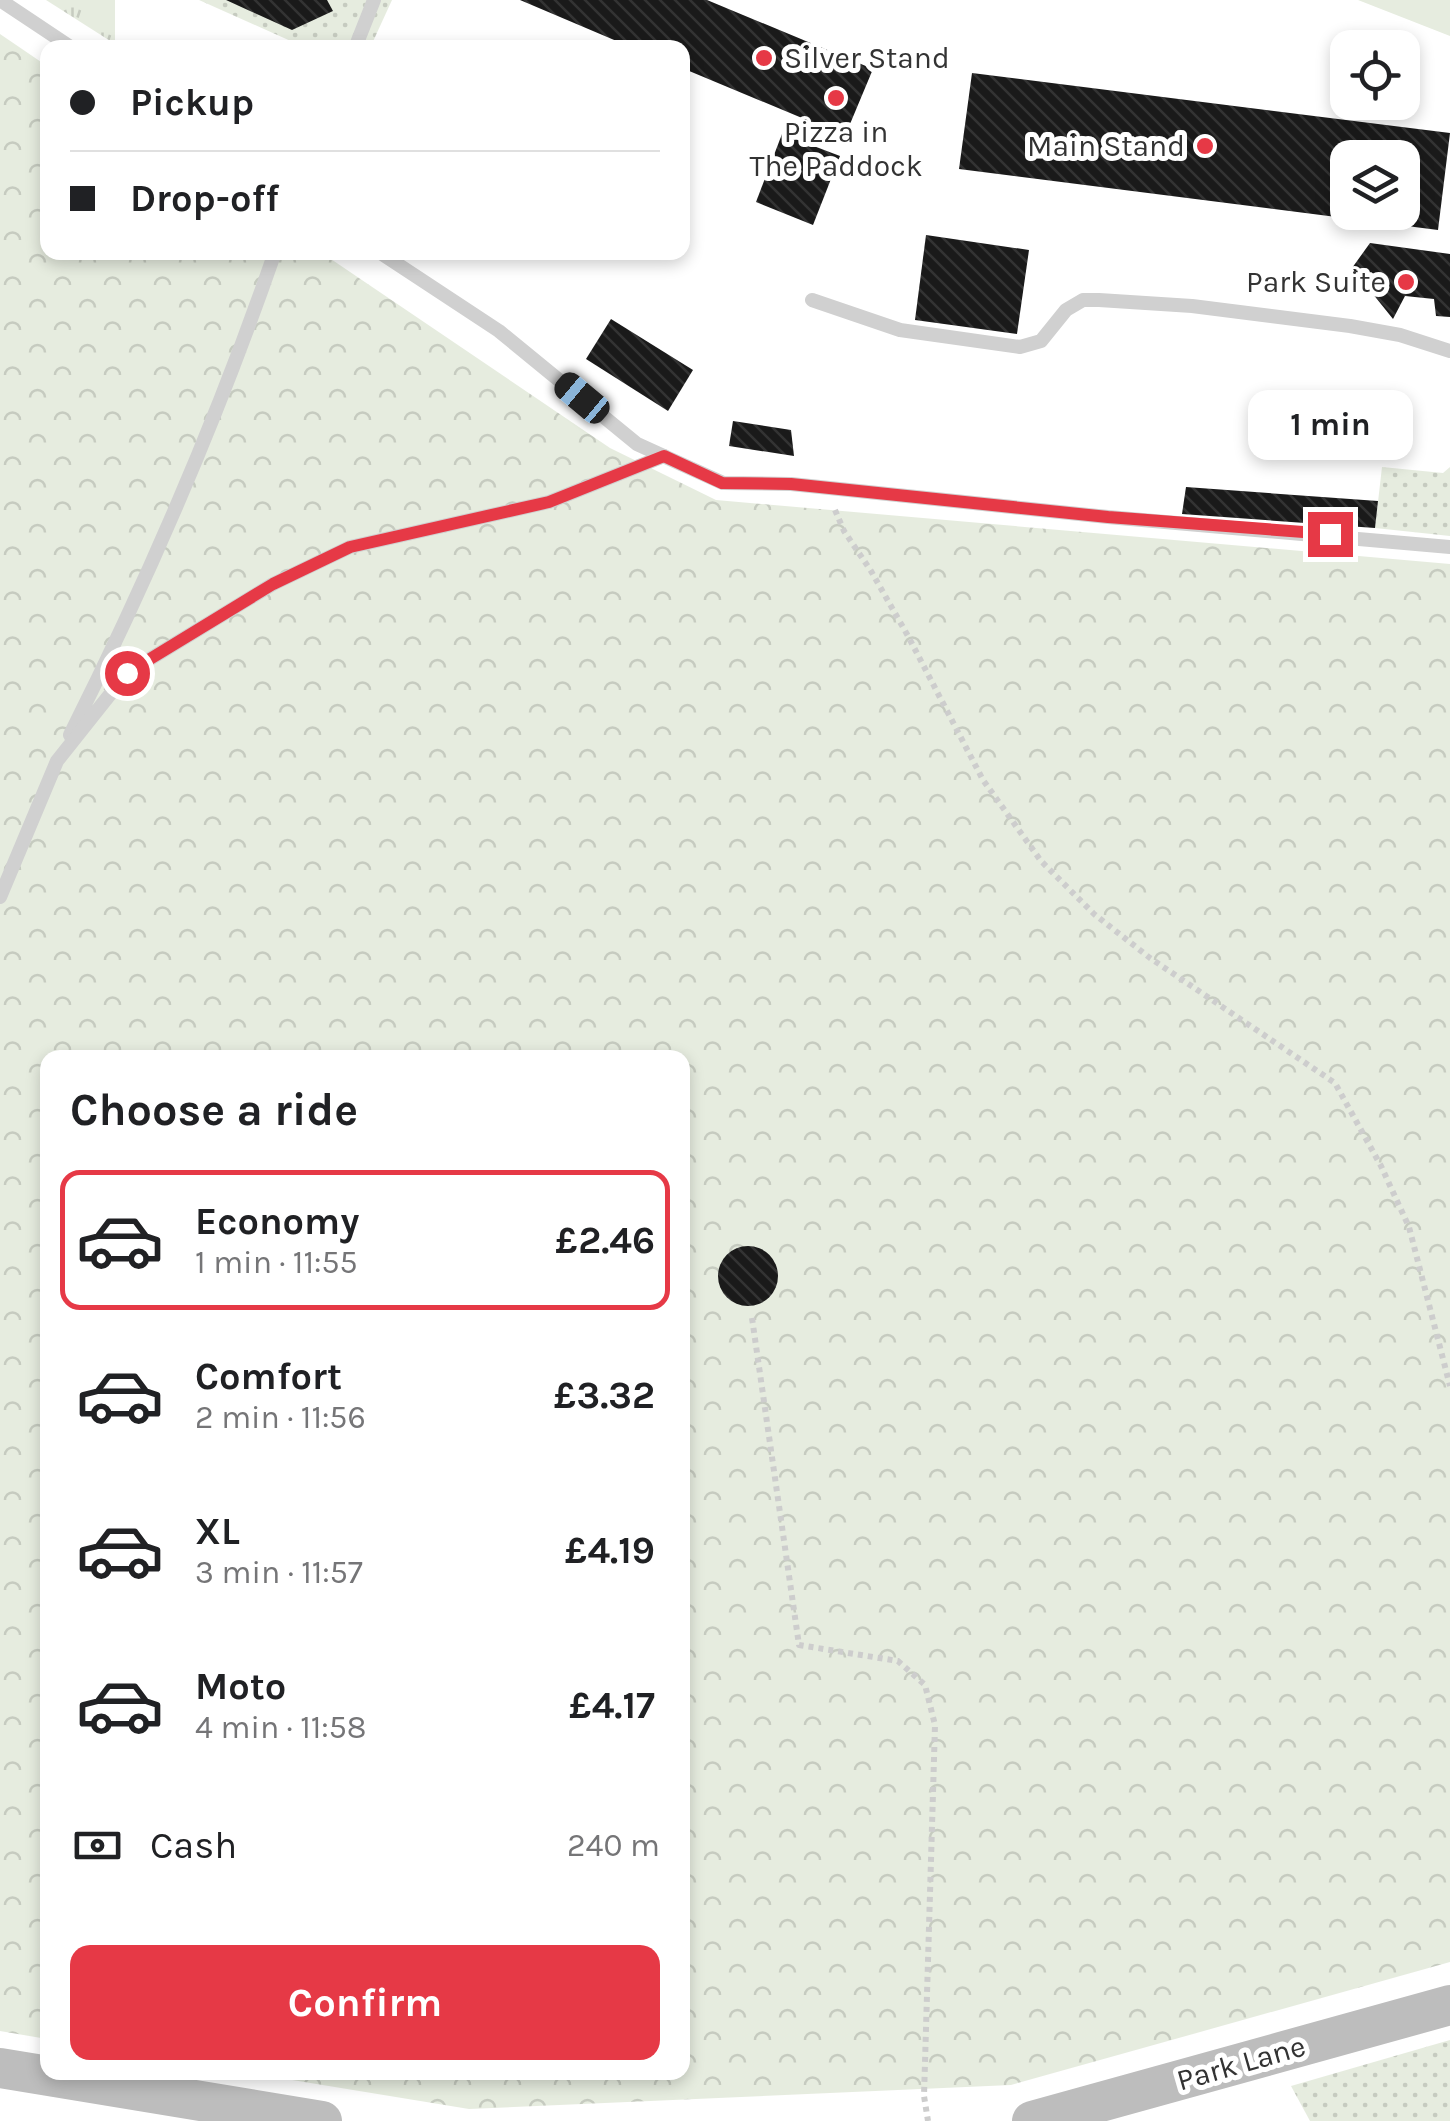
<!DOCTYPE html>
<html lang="en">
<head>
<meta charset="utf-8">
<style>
	:root { --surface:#fff; --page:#f2f2f2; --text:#202124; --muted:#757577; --line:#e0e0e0; --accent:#e63946 }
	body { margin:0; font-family:Karla,sans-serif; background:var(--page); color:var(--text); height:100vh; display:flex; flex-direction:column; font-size:38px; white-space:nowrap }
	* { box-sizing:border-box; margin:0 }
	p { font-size:32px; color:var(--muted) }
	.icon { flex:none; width:55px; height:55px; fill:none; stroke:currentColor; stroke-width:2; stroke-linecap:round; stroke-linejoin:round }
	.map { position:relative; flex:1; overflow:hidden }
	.details { position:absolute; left:40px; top:1050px; width:650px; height:1030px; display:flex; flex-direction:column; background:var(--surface); border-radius:20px; box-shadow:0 5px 15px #0003 }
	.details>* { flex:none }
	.banner { position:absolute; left:40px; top:40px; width:650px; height:220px; border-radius:20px; box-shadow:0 5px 15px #0003; display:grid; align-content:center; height:220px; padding:0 30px; background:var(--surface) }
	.tools { position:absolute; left:1330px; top:30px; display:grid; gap:20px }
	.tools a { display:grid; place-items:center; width:90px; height:90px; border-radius:20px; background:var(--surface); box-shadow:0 5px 15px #0003; font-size:50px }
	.end { position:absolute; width:45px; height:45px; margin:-22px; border:12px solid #e63946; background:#fff; box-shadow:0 0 0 5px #fff }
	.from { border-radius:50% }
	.bubble { position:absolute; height:70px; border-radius:20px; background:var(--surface); box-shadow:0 5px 15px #0003; font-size:32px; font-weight:700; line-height:70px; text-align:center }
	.car { position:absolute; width:30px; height:60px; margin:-30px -15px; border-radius:12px; box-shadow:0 0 8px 2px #0007; background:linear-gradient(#222 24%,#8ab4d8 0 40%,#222 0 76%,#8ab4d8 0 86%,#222 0) }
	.banner b { display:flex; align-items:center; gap:35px; height:95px; font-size:38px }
	.banner b+b { border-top:2px solid var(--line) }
	.banner i { width:25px; height:25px; background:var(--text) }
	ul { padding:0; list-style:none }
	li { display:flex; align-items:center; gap:30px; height:140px; margin:0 20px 15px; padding:0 10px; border:5px solid transparent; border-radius:20px }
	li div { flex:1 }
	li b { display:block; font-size:38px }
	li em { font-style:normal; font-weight:700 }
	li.selected { border-color:var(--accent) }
	li>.icon { width:90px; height:90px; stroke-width:1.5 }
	h2 { padding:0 30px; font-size:45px; line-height:120px }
	.pay { display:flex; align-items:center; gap:25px; height:110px; padding:0 30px; font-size:38px }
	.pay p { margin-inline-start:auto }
	.cta { display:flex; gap:20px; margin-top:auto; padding:20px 30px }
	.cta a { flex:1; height:115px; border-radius:20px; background:var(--accent); color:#fff; font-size:40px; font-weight:700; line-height:115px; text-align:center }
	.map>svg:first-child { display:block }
	.grass { fill:url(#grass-tufts) }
	.forest { fill:url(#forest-crowns) }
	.park { fill:url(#park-dots) }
	.pitch { fill:#e6ecdf }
	.building { fill:url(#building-back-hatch); fill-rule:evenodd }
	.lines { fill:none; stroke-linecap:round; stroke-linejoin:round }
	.path { stroke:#cdcdcd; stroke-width:6; stroke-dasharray:5 5; stroke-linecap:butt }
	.lane { stroke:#d0d0d0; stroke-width:14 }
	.secondary { stroke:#bdbdbd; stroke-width:40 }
	.route { stroke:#e63946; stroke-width:12 }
	.poi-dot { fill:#e63946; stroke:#fff; stroke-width:4 }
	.labels { text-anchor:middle; stroke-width:10; stroke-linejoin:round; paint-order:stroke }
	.poi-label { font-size:30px; fill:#333; stroke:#fff; text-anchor:end }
	.street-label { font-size:30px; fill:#333; stroke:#fff }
</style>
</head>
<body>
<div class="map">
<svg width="1450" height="2121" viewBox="0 0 1450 2121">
	<defs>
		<pattern id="grass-tufts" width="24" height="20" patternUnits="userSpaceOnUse" patternTransform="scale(2.5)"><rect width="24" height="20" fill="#e6ecdf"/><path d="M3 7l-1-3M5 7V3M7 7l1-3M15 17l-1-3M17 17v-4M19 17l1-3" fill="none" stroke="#c6cbc0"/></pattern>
		<pattern id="forest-crowns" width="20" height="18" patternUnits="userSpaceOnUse" patternTransform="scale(2.5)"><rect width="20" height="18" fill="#e6ecdf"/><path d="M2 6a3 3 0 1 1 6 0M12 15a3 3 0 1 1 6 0" fill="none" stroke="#c6cbc0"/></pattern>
		<pattern id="park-dots" width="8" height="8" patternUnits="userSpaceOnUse" patternTransform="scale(2.5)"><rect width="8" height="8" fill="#e6ecdf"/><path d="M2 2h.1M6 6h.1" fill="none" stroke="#c6cbc0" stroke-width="1.8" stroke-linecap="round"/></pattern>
		<pattern id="building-back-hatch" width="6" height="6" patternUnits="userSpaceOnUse" patternTransform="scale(2.5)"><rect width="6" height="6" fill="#1a1a1a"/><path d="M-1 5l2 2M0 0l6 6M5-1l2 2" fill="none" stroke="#333"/></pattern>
	</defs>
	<rect width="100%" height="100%" fill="#fff"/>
	<path class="grass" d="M46,0H115V44Z"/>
	<path class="forest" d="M0,34L47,66L48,252L322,253L610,448L716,500L1450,564V1962L1011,2085L469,2109L250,2073L682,2072V1058H48L47,2039L0,2031Z"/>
	<g class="park">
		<path d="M199,0H392L370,48L304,47Z"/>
		<path d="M1382,467L1443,473L1450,467V536L1375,528Z"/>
		<path d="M1450,2040V2121H1310L1291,2086Z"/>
	</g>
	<path class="pitch" d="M1358,0H1450V36Z"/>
	<g class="building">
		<path d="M226,0H327L333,11L292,30Z"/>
		<path d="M520,0H707L873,69L845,136L682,68V48H633Z"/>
		<path d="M972,73L1450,133L1438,230L959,169ZM1348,158H1402V212H1348Z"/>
		<path d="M782,134L840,156L813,225L756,202Z"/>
		<path d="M926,235L1029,250L1017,334L915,320Z"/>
		<path d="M1370,243L1450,254V317L1436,316L1434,299L1405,296L1393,319L1352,268Z"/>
		<path d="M611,319L693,370L668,411L586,359Z"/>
		<path d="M733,421L791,430L794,456L729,446Z"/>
		<path d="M1186,487L1378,501L1375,528L1182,514Z"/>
		<circle cx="748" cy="1276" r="30"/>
	</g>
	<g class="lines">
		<g class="path">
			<path d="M835,510L844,531L871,571L908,636L983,780L1041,861L1094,914L1150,958L1335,1083L1381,1166L1409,1227L1450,1386"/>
			<path d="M752,1318L799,1645L898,1661L925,1685L935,1725L924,2096L928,2121"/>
		</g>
		<g class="lane">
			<path d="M0,0L72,48"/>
			<path d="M355,48L374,0"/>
			<path d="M379,252L499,331L637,444L723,483L791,484L1108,517L1450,547"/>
			<path d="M812,300L900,330L1020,347L1041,341L1066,310L1083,300H1099L1192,306L1350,326L1400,335L1450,351"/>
			<path d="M70,735C148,579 218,417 275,252"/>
			<path d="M0,897L57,761L127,673L273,584L350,547L549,502L664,456"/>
		</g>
		<g class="secondary">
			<path d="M0,2068L322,2121"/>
			<path d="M1032,2121L1450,2005"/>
		</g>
	</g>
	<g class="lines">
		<path class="route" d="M127,673L273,584L350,547L549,502L664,456L722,483L791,484L1108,517L1330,534"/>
	</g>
	<g class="poi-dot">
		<circle cx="764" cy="58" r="10"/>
		<circle cx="836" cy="98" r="10"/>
		<circle cx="1205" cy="146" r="10"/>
		<circle cx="1406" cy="282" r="10"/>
	</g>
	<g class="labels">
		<g class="poi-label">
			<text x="784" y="68" text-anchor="start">Silver Stand</text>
			<text x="836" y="142" text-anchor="middle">Pizza in<tspan x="836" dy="34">The Paddock</tspan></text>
			<text x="1185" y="156">Main Stand</text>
			<text x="1386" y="292">Park Suite</text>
		</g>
		<g class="street-label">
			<text transform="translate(1241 2063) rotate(-16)" y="10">Park Lane</text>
		</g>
	</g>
</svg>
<div class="tools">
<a><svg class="icon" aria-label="locate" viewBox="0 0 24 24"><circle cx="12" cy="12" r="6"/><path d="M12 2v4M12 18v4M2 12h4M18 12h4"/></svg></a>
<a><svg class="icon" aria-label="layers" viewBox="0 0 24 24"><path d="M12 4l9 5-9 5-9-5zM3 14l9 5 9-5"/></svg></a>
</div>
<i class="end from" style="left:127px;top:673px"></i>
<i class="end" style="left:1330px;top:534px"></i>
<div class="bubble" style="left:1248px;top:390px;width:165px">1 min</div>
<i class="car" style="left:582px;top:398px;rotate:310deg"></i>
<div class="banner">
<b><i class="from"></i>Pickup</b>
<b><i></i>Drop-off</b>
</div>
<section class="details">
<h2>Choose a ride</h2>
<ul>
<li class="selected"><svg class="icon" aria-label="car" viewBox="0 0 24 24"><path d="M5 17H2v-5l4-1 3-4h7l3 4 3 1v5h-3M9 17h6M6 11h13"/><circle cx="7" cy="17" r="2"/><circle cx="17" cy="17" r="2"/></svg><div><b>Economy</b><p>1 min · 11:55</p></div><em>£2.46</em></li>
<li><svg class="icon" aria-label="car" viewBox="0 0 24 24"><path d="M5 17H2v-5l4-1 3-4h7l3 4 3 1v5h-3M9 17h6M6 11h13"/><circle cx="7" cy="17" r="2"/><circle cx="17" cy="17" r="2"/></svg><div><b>Comfort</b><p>2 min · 11:56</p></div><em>£3.32</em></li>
<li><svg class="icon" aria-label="car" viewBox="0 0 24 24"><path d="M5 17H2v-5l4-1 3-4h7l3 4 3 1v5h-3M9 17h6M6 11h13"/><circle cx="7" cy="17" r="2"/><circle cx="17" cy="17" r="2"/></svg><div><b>XL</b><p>3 min · 11:57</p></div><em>£4.19</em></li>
<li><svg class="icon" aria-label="car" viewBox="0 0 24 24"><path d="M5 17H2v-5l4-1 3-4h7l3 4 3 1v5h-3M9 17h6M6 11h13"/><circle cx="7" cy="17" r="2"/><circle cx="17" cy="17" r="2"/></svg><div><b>Moto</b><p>4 min · 11:58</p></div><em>£4.17</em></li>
</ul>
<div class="pay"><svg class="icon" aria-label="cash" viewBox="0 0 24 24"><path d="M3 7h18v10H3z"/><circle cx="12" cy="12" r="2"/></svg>Cash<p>240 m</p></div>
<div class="cta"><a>Confirm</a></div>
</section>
</div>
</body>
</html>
